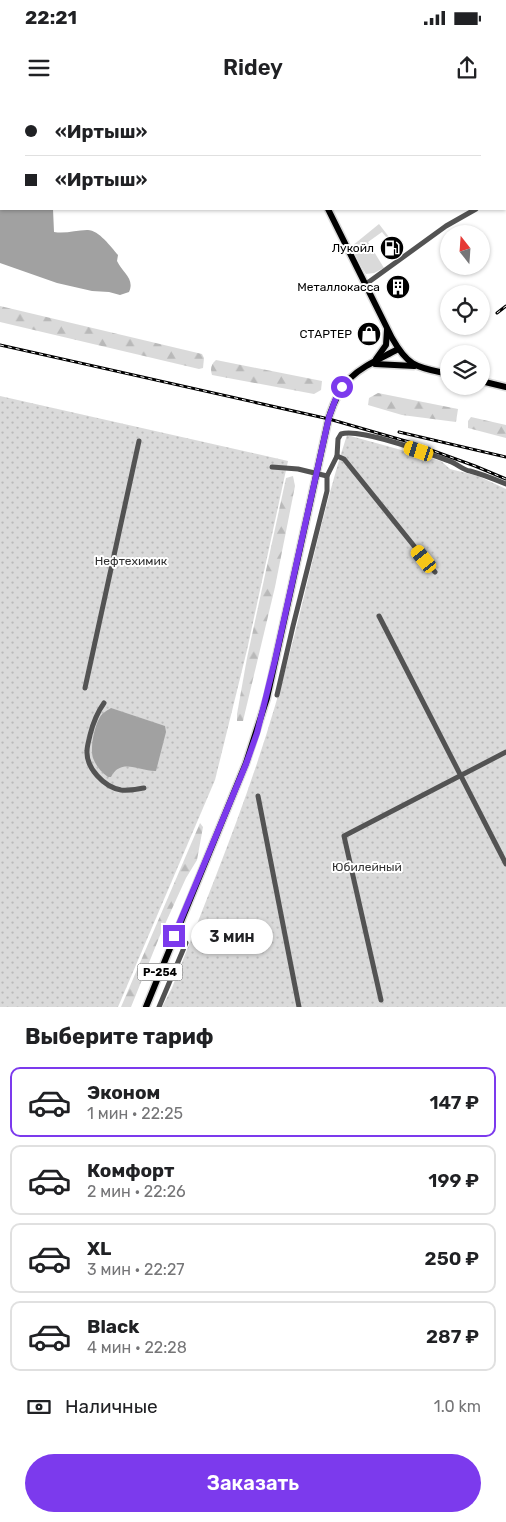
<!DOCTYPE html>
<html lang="ru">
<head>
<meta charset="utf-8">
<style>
	:root { --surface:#fff; --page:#f2f2f2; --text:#202124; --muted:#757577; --line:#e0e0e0; --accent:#7c3aed }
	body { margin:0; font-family:Rubik,sans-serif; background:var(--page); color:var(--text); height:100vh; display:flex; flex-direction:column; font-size:19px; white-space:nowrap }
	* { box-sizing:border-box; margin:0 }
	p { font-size:16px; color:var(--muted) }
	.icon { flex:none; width:28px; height:28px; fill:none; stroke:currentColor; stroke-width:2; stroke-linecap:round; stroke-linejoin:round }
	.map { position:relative; height:907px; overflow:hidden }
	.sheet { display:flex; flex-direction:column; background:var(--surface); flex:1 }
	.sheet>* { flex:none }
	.guide { position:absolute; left:0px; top:0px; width:506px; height:110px; box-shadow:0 1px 4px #0004; display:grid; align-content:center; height:110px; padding:0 25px; background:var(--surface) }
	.needle { width:32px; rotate:343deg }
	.tools { position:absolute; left:440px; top:125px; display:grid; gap:10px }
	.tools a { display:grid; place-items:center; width:50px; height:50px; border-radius:50%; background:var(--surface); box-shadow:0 1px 4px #0004; font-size:25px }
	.end { position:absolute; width:22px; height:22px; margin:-11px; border:6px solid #7c3aed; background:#fff; box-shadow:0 0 0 2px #fff }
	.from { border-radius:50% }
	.bubble { position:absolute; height:35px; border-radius:18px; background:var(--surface); box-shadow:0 1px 4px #0004; font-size:16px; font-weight:600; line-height:35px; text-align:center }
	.car { position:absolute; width:15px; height:30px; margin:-15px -8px; border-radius:6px; box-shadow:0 0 4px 1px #0007; background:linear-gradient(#f5c518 24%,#345 0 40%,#f5c518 0 76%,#345 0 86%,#f5c518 0) }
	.guide b { display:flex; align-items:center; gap:18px; height:48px; font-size:19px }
	.guide b+b { border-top:1px solid var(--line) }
	.guide i { width:12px; height:12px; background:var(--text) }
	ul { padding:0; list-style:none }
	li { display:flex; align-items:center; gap:15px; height:70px; margin:0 10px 8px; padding:0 15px; border:2px solid var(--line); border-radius:10px }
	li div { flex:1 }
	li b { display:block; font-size:19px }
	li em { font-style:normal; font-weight:600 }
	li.current { border-color:var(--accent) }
	li>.icon { width:45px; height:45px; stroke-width:1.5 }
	h2 { padding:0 25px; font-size:22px; line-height:60px }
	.pay { display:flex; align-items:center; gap:12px; height:55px; padding:0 25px; font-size:19px }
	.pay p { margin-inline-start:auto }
	.button { display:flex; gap:10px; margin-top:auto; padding:10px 25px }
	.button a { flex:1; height:58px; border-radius:30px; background:var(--accent); color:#fff; font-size:20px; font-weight:600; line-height:58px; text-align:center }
	.status { display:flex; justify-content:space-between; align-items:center; height:35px; padding:0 25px; background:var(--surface); direction:ltr }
	.status svg { height:14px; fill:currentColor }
	header { display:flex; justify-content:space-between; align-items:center; height:65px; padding:0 25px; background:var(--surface); font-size:22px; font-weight:600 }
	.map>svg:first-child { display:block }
	.grass { fill:#dadada }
	.forest { fill:url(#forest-firs) }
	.park { fill:url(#park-dots) }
	.water { fill:#a1a1a1 }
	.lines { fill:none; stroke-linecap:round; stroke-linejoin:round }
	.major-casing { stroke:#dbdbdb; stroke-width:9 }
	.minor { stroke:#535353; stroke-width:5 }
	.major { stroke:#000; stroke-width:6 }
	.rail-casing { stroke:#000; stroke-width:3 }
	.rail { stroke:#fff; stroke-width:1; stroke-dasharray:4; stroke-linecap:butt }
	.route { stroke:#7c3aed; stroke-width:6 }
	.labels { text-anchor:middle; stroke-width:4; stroke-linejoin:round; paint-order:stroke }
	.shield { fill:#fff; stroke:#4c4c4c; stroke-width:1 }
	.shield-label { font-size:11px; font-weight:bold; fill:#000 }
	.poi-label { font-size:12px; fill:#000; stroke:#fff; text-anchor:end }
	.park-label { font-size:12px; fill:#313131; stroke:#fff }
</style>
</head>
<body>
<div class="status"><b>22:21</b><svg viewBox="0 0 49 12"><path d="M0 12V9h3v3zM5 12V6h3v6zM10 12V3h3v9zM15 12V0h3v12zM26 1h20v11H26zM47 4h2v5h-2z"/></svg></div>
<header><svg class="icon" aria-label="menu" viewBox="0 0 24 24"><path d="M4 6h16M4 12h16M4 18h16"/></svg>Ridey<svg class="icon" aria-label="share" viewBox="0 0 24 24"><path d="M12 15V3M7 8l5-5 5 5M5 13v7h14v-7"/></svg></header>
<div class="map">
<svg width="506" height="907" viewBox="0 0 506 907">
	<defs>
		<pattern id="forest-firs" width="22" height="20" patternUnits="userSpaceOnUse" patternTransform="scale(1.25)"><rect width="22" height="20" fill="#dadada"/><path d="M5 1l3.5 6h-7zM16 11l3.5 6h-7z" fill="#b9b9b9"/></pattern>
		<pattern id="park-dots" width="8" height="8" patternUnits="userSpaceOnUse" patternTransform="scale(1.25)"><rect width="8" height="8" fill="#dadada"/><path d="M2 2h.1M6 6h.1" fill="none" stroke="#b9b9b9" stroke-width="1.8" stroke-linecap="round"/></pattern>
	</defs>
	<rect width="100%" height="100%" fill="#fff"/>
	<g class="grass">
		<path d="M279,0H357L279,1Z"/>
		<path d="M379,124L402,154L399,153L382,132L368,142L384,168L374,173L366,174L359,163L352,146Z"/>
	</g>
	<g class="forest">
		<path d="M0,206L202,254L204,258L203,268L199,269L0,222Z"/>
		<path d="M216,260L322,281L321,290L314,294L212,275C210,269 211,264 216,260Z"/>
		<path d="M378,293L458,309L456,322L402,315L368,305L369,298Z"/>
		<path d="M471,317L506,325V338L468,328V321Z"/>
		<path d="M293,376L295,386L275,487L243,621H237V614L247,558L286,378Z"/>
		<path d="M200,723L203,727L197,760L186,778L161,833L131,907H121Z"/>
	</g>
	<g class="park">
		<path d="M0,296L288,361L247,550L215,680L118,907H0Z"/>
		<path d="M347,335L441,361L450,369L478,376L506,389V907H162L172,888C208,795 247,702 275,606C302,517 318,424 347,335Z"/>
	</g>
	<g class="water">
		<path d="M0,76L1,109H53L54,132C66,134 76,130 87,130C98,129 111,147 118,155L117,161C123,173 135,179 129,192L120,195L109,192L92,191L57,183L0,163Z"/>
		<path d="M111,608L165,626L166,632L156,671C141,672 121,657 111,677H108C101,672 96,666 93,658C90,648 94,628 99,619C101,614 106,611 111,608Z"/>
	</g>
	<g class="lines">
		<g class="major-casing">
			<g id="major">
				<path d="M274,0L275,1"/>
				<path d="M328,109L392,238C409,268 417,267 449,274"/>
				<path d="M376,259L386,245L387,230"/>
				<path d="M375,264L414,266"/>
				<path d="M481,281L506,287"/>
				<path d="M146,907L246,663L267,598L329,317C343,273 361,269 398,249"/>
			</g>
		</g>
		<g class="minor">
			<path d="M426,1L428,0"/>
			<path d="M505,90L506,89"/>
			<path d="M366,184L446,126L476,109"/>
			<path d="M337,356L344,359L435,472"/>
			<path d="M272,367L298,369L327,376"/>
			<path d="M379,516L506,764"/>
			<path d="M85,588L139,341"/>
			<path d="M277,595L293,526L327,391V376L337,356L338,339L341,334C361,328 427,353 449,361C456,363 463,370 470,371C482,374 494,379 506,384"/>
			<path d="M104,603C96,614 93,623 90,635C89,640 87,646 87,651C86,668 104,687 121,690C129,691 137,689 144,688"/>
			<path d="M258,696L299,907"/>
			<path d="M381,900L344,736L506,652"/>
			<path d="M159,907L186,843L174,836"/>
		</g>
		<use href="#major" class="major"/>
		<g class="rail-casing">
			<g id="rail">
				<path d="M497,213L506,206"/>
				<path d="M0,245L329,319L409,342L475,366L506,379"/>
				<path d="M399,332L506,357"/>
			</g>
		</g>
		<use href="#rail" class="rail"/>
	</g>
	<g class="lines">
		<path class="route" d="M174,836L246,664L257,633L275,560L329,317L336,298L342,287"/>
	</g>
	<defs>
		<g id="fuel-disc" transform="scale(1.25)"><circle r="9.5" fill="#000" stroke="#fff"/><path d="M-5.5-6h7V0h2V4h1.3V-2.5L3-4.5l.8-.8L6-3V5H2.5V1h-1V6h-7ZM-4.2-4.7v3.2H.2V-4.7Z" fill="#fff"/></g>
		<g id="building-disc" transform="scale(1.25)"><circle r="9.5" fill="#000" stroke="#fff"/><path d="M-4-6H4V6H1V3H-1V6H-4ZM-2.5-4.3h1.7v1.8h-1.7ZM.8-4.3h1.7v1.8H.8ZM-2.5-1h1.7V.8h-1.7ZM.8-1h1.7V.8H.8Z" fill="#fff"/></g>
		<g id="shop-disc" transform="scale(1.25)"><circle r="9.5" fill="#000" stroke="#fff"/><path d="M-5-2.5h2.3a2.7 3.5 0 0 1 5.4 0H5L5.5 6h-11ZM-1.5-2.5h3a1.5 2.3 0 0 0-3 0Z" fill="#fff"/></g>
	</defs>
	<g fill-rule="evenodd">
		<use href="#fuel-disc" x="392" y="148"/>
		<use href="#building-disc" x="398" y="187"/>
		<use href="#shop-disc" x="369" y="234"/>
	</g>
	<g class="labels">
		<rect class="shield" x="137.5" y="863.5" width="45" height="17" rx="4"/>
		<g class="shield-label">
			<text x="160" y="876">Р-254</text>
		</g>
		<g class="poi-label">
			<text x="374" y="152">Лукойл</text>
			<text x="380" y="191">Металлокасса</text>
			<text x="352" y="238">СТАРТЕР</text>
		</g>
		<g class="park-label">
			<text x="131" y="465">Нефтехимик</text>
			<text x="367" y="771">Юбилейный</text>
		</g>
	</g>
</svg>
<div class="tools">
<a><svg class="needle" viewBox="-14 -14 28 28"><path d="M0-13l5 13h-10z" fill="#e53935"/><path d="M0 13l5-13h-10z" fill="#757577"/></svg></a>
<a><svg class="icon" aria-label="locate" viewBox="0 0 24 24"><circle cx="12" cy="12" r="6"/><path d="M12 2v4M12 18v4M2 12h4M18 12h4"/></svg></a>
<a><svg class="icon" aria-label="layers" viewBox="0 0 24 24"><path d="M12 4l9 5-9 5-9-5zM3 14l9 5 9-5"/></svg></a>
</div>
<i class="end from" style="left:342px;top:287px"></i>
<i class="end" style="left:174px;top:836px"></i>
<div class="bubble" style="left:191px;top:819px;width:82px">3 мин</div>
<i class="car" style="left:419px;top:351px;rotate:288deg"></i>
<i class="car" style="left:424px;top:459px;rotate:321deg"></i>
<div class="guide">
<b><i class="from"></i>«Иртыш»</b>
<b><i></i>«Иртыш»</b>
</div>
</div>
<section class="sheet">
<h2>Выберите тариф</h2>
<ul>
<li class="current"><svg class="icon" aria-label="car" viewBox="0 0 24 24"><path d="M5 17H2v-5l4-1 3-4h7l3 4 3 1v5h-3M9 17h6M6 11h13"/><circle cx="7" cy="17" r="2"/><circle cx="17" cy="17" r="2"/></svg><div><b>Эконом</b><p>1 мин · 22:25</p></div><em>147 ₽</em></li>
<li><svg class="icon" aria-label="car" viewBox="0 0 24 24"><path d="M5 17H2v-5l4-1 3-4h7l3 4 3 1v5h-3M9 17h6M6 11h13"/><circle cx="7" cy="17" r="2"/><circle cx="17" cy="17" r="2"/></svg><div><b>Комфорт</b><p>2 мин · 22:26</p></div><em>199 ₽</em></li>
<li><svg class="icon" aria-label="car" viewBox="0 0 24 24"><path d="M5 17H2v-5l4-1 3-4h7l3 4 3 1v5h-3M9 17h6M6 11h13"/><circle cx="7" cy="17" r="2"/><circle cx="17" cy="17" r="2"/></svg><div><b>XL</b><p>3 мин · 22:27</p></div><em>250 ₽</em></li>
<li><svg class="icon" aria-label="car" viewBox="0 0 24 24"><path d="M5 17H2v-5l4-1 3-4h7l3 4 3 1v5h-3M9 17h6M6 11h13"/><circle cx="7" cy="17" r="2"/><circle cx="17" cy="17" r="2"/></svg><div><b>Black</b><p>4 мин · 22:28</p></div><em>287 ₽</em></li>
</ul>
<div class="pay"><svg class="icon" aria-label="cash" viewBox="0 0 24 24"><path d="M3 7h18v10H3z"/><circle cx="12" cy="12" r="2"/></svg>Наличные<p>1.0 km</p></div>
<div class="button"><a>Заказать</a></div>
</section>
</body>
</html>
